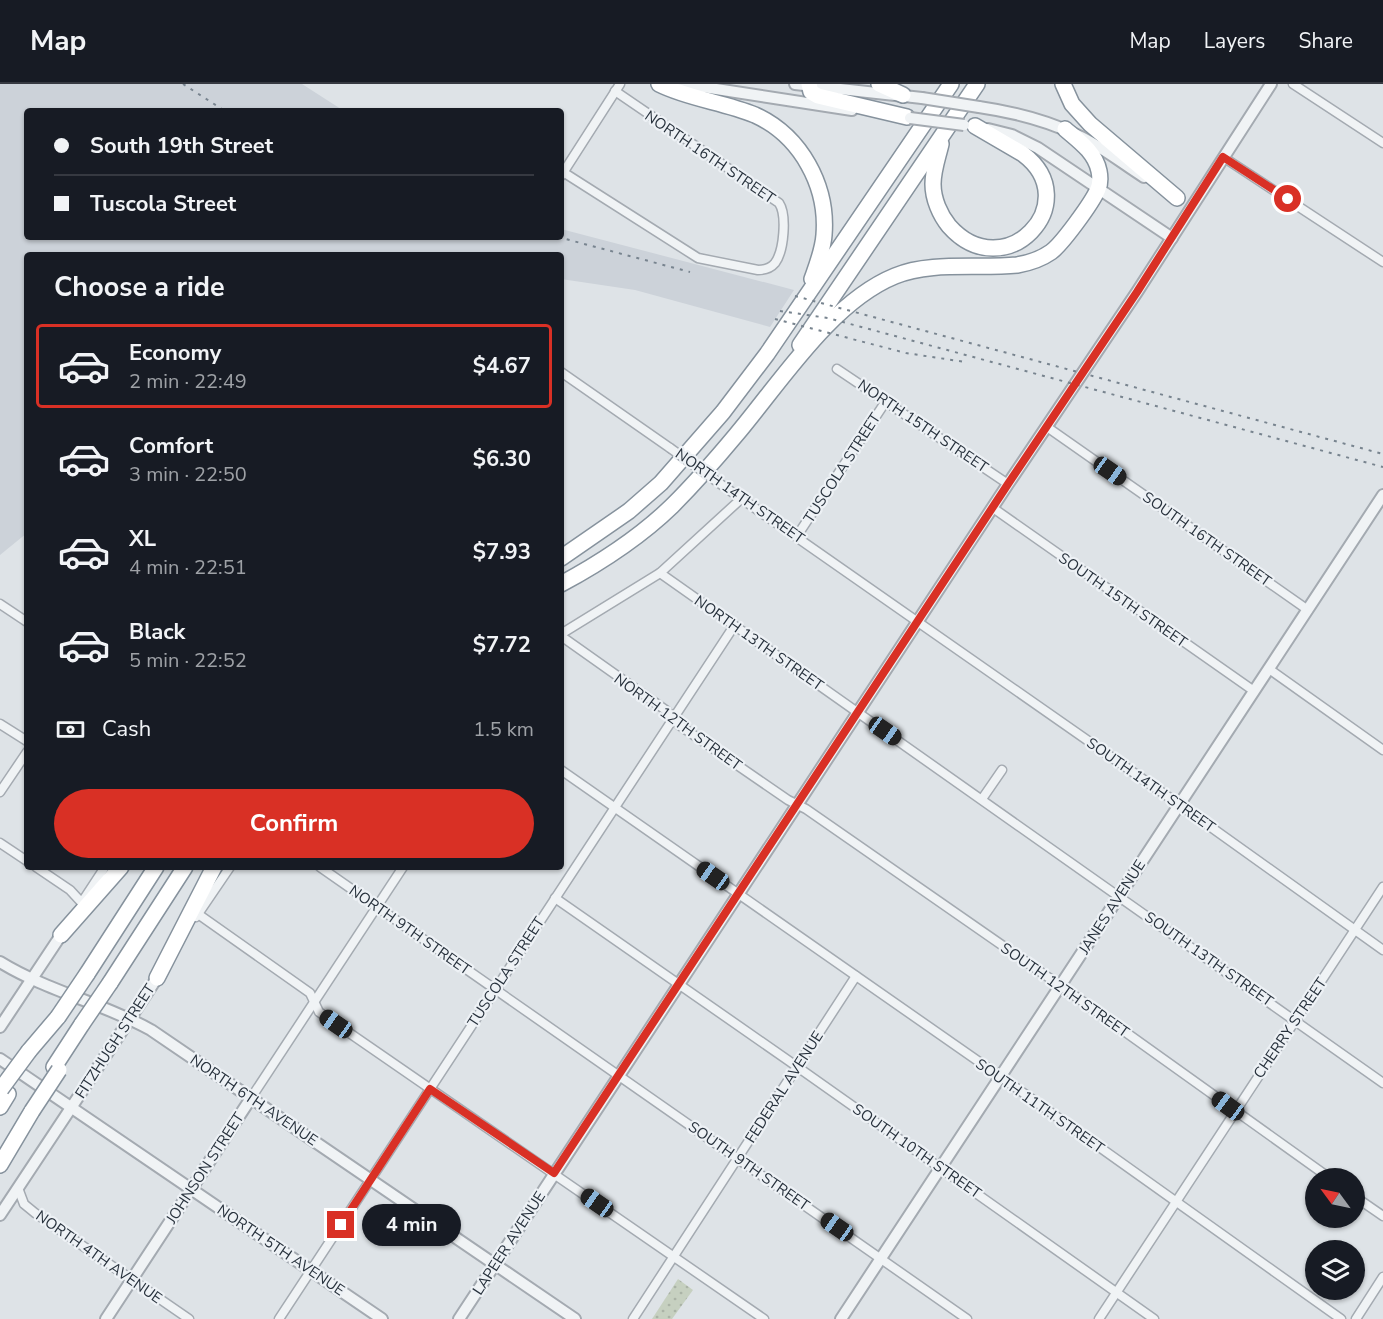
<!DOCTYPE html>
<html lang="en">
<head>
<meta charset="utf-8">
<style>
	:root { --surface:#171b24; --page:#242831; --text:#f1f3f6; --muted:#9ea1a6; --line:#363941; --accent:#d93025 }
	body { margin:0; font-family:"Nunito Sans",sans-serif; background:var(--page); color:var(--text); height:100vh; display:flex; flex-direction:column; font-size:22px; white-space:nowrap }
	* { box-sizing:border-box; margin:0 }
	p { font-size:20px; color:var(--muted) }
	.icon { flex:none; width:33px; height:33px; fill:none; stroke:currentColor; stroke-width:2; stroke-linecap:round; stroke-linejoin:round }
	.map { position:relative; flex:1; overflow:hidden }
	.drawer { position:absolute; left:24px; top:168px; width:540px; height:618px; display:flex; flex-direction:column; background:var(--surface); border-radius:6px; box-shadow:0 2px 4px #0004 }
	.drawer>* { flex:none }
	.top-card { position:absolute; left:24px; top:24px; width:540px; height:132px; border-radius:6px; box-shadow:0 2px 4px #0004; display:grid; align-content:center; height:132px; padding:0 30px; background:var(--surface) }
	.needle { width:39px; rotate:303deg }
	.tools { position:absolute; left:1305px; top:1084px; display:grid; gap:12px }
	.tools a { display:grid; place-items:center; width:60px; height:60px; border-radius:50%; background:var(--surface); box-shadow:0 2px 4px #0004; font-size:30px }
	.end { position:absolute; width:27px; height:27px; margin:-14px; border:8px solid #d93025; background:#fff; box-shadow:0 0 0 3px #fff }
	.from { border-radius:50% }
	.bubble { position:absolute; height:42px; border-radius:21px; background:var(--surface); box-shadow:0 2px 4px #0004; font-size:20px; font-weight:700; line-height:42px; text-align:center }
	.car { position:absolute; width:18px; height:36px; margin:-18px -9px; border-radius:8px; box-shadow:0 0 4px 2px #0007; background:linear-gradient(#222 24%,#8ab4d8 0 40%,#222 0 76%,#8ab4d8 0 86%,#222 0) }
	.top-card b { display:flex; align-items:center; gap:21px; height:57px; font-size:22px }
	.top-card b+b { border-top:2px solid var(--line) }
	.top-card i { width:15px; height:15px; background:var(--text) }
	ul { padding:0; list-style:none }
	li { display:flex; align-items:center; gap:18px; height:84px; margin:0 12px 9px; padding:0 18px; border:3px solid transparent; border-radius:6px }
	li div { flex:1 }
	li b { display:block; font-size:22px }
	li em { font-style:normal; font-weight:700 }
	li.on { border-color:var(--accent) }
	li>.icon { width:54px; height:54px; stroke-width:1.5 }
	h2 { padding:0 30px; font-size:27px; line-height:72px }
	.pay { display:flex; align-items:center; gap:15px; height:66px; padding:0 30px; font-size:22px }
	.pay p { margin-inline-start:auto }
	.action { display:flex; gap:12px; margin-top:auto; padding:12px 30px }
	.action a { flex:1; height:69px; border-radius:36px; background:var(--accent); color:#fff; font-size:24px; font-weight:700; line-height:69px; text-align:center }
	header { display:flex; align-items:center; gap:36px; box-sizing:border-box; height:84px; padding:0 30px; background:var(--surface); border-bottom:2px solid var(--line) }
	header strong { font-size:28px }
	nav { display:flex; gap:33px; margin-inline-start:auto; font-size:21px }
	.map>svg:first-child { display:block }
	.built { fill:#ccd2d9 }
	.grass { fill:url(#grass-dots) }
	.lines { fill:none; stroke-linecap:round; stroke-linejoin:round }
	.minor-casing { stroke:#a4aab1; stroke-width:11 }
	.tertiary-casing { stroke:#a4aab1; stroke-width:14 }
	.motorway-casing { stroke:#86929d; stroke-width:18 }
	.minor { stroke:#f0f3f5; stroke-width:8 }
	.tertiary { stroke:#f0f3f5; stroke-width:10 }
	.motorway { stroke:#fff; stroke-width:15 }
	.rail { stroke:#78848f; stroke-width:2; stroke-dasharray:3 6; stroke-linecap:butt }
	.minor-bridge-casing { stroke:#a4aab1; stroke-width:11; stroke-linecap:butt }
	.tertiary-bridge-casing { stroke:#a4aab1; stroke-width:14; stroke-linecap:butt }
	.motorway-bridge-casing { stroke:#86929d; stroke-width:18; stroke-linecap:butt }
	.minor-bridge { stroke:#f0f3f5; stroke-width:8 }
	.tertiary-bridge { stroke:#f0f3f5; stroke-width:10 }
	.motorway-bridge { stroke:#fff; stroke-width:15 }
	.route { stroke:#d93025; stroke-width:8 }
	.labels { text-anchor:middle; stroke-width:4.5; stroke-linejoin:round; paint-order:stroke }
	.street-label { font-size:15px; fill:#28323d; stroke:#edf1f5 }
</style>
</head>
<body>
<header>
<strong>Map</strong>
<nav><a>Map</a><a>Layers</a><a>Share</a></nav>
</header>
<div class="map">
<svg width="1383" height="1235" viewBox="0 0 1383 1235">
	<defs>
		<pattern id="grass-dots" width="8" height="8" patternUnits="userSpaceOnUse" patternTransform="scale(1.5)"><rect width="8" height="8" fill="#c6d0c0"/><path d="M2 2h.1M6 6h.1" fill="none" stroke="#aab3a6" stroke-width="1.8" stroke-linecap="round"/></pattern>
	</defs>
	<rect width="100%" height="100%" fill="#dee3e7"/>
	<path class="built" d="M0,0H302L344,27H27V153H561V145L794,206L770,243L635,206L561,195V171H27V449L0,471Z"/>
	<path class="grass" d="M678,1195L693,1206L672,1235H652Z"/>
	<g class="lines">
		<g class="minor-casing">
			<g id="minor">
				<path d="M1293,0L1383,59"/>
				<path d="M1223,73L1383,178"/>
				<path d="M563,88L698,174L758,186C764,186 770,185 775,179C784,167 787,131 779,119L615,7"/>
				<path d="M561,92L620,0"/>
				<path d="M837,285L1008,400"/>
				<path d="M561,288L670,364"/>
				<path d="M1047,343L1308,526"/>
				<path d="M719,399L1180,721L1383,866"/>
				<path d="M993,424L1254,607"/>
				<path d="M797,452L886,317"/>
				<path d="M660,489L1383,999"/>
				<path d="M0,520L27,538"/>
				<path d="M561,550L660,489L742,414"/>
				<path d="M561,552L667,627L679,641L788,716L806,725L1068,907L1331,1095"/>
				<path d="M1269,585L1383,666"/>
				<path d="M0,640L27,657"/>
				<path d="M561,686L1008,998L1341,1235"/>
				<path d="M0,708L27,668"/>
				<path d="M982,715L1002,686"/>
				<path d="M0,759L27,777"/>
				<path d="M36,783L70,806L82,819"/>
				<path d="M320,783L967,1235"/>
				<path d="M555,814L789,977L1154,1235"/>
				<path d="M84,815L105,783"/>
				<path d="M198,830L310,909L319,928L764,1235"/>
				<path d="M196,833L230,783"/>
				<path d="M251,1014L403,783"/>
				<path d="M18,1104L24,1120L35,1129L189,1235"/>
				<path d="M1354,1112L1383,1132"/>
				<path d="M279,1235L734,542"/>
				<path d="M633,1235L856,892"/>
				<path d="M1099,1235L1383,803"/>
				<path d="M1356,1235L1383,1193"/>
			</g>
		</g>
		<g class="tertiary-casing">
			<g id="tertiary">
				<path d="M684,0L852,26"/>
				<path d="M795,0L922,14"/>
				<path d="M979,23C1013,28 1046,36 1077,51C1101,62 1122,79 1144,93"/>
				<path d="M988,45L1012,51L1038,64L1172,154"/>
				<path d="M0,878C47,907 103,919 151,946L575,1235"/>
				<path d="M0,943L61,851"/>
				<path d="M0,975L382,1235"/>
				<path d="M0,1131L157,894"/>
				<path d="M106,1235L251,1014"/>
				<path d="M459,1235L1008,400L1137,208L1271,0"/>
				<path d="M841,1235L1383,411"/>
			</g>
		</g>
		<g class="motorway-casing">
			<g id="motorway">
				<path d="M659,0C689,15 724,18 755,31C801,52 828,102 824,151C823,166 817,181 812,195"/>
				<path d="M809,0L811,8L818,12L907,33"/>
				<path d="M879,0L903,11"/>
				<path d="M1063,0L1072,20L1090,40L1177,114"/>
				<path d="M941,60C938,73 933,86 933,100C933,115 940,131 949,142C1005,205 1087,118 1023,70L975,42"/>
				<path d="M800,261L977,0"/>
				<path d="M561,474L629,427L661,399L723,328L767,270L951,0"/>
				<path d="M561,500C600,479 640,453 672,422C694,400 716,375 736,351C780,299 831,218 895,192C930,177 979,185 1017,181C1029,179 1041,175 1051,168C1062,160 1092,119 1098,105C1100,100 1100,92 1099,87C1095,68 1079,57 1065,45"/>
				<path d="M61,851L121,783"/>
				<path d="M87,890L156,783"/>
				<path d="M157,894L214,783"/>
				<path d="M110,899L185,783"/>
				<path d="M29,967L58,933"/>
				<path d="M54,983L82,940"/>
				<path d="M0,1023L8,1010"/>
				<path d="M0,1081L32,1027"/>
			</g>
		</g>
		<use href="#minor" class="minor"/>
		<use href="#tertiary" class="tertiary"/>
		<use href="#motorway" class="motorway"/>
		<g class="rail">
			<path d="M183,0L225,27"/>
			<path d="M558,153L690,188"/>
			<path d="M795,212L1383,370"/>
			<path d="M780,227L828,234L1383,383"/>
			<path d="M775,235L906,269L965,278"/>
		</g>
		<g class="minor-bridge-casing">
			<path id="minor-bridge" d="M670,364L719,399"/>
		</g>
		<g class="tertiary-bridge-casing">
			<g id="tertiary-bridge">
				<path d="M922,14L979,23"/>
				<path d="M910,34L964,41"/>
			</g>
		</g>
		<g class="motorway-bridge-casing">
			<g id="motorway-bridge">
				<path d="M58,933L87,890"/>
				<path d="M82,940L110,899"/>
				<path d="M1,1005L29,967"/>
				<path d="M32,1027L59,986"/>
			</g>
		</g>
		<use href="#minor-bridge" class="minor-bridge"/>
		<use href="#tertiary-bridge" class="tertiary-bridge"/>
		<use href="#motorway-bridge" class="motorway-bridge"/>
	</g>
	<g class="lines">
		<path class="route" d="M341,1141L430,1005L554,1089L1008,400L1137,208L1223,73L1288,115"/>
	</g>
	<g class="labels">
		<g class="street-label">
			<text transform="translate(710 73) rotate(34)" y="5">NORTH 16TH STREET</text>
			<text transform="translate(923 342) rotate(34)" y="5">NORTH 15TH STREET</text>
			<text transform="translate(842 384) rotate(-57)" y="5">TUSCOLA STREET</text>
			<text transform="translate(740 412) rotate(35)" y="5">NORTH 14TH STREET</text>
			<text transform="translate(1207 455) rotate(35)" y="5">SOUTH 16TH STREET</text>
			<text transform="translate(1123 516) rotate(35)" y="5">SOUTH 15TH STREET</text>
			<text transform="translate(759 559) rotate(35)" y="5">NORTH 13TH STREET</text>
			<text transform="translate(678 638) rotate(36)" y="5">NORTH 12TH STREET</text>
			<text transform="translate(1151 701) rotate(35)" y="5">SOUTH 14TH STREET</text>
			<text transform="translate(1112 823) rotate(-57)" y="5">JANES AVENUE</text>
			<text transform="translate(410 846) rotate(35)" y="5">NORTH 9TH STREET</text>
			<text transform="translate(1209 875) rotate(35)" y="5">SOUTH 13TH STREET</text>
			<text transform="translate(506 888) rotate(-57)" y="5">TUSCOLA STREET</text>
			<text transform="translate(1065 906) rotate(35)" y="5">SOUTH 12TH STREET</text>
			<text transform="translate(1290 944) rotate(-56)" y="5">CHERRY STREET</text>
			<text transform="translate(115 957) rotate(-57)" y="5">FITZHUGH STREET</text>
			<text transform="translate(784 1003) rotate(-57)" y="5">FEDERAL AVENUE</text>
			<text transform="translate(254 1016) rotate(34)" y="5">NORTH 6TH AVENUE</text>
			<text transform="translate(1040 1022) rotate(35)" y="5">SOUTH 11TH STREET</text>
			<text transform="translate(917 1067) rotate(35)" y="5">SOUTH 10TH STREET</text>
			<text transform="translate(749 1082) rotate(35)" y="5">SOUTH 9TH STREET</text>
			<text transform="translate(205 1084) rotate(-57)" y="5">JOHNSON STREET</text>
			<text transform="translate(509 1159) rotate(-57)" y="5">LAPEER AVENUE</text>
			<text transform="translate(281 1166) rotate(34)" y="5">NORTH 5TH AVENUE</text>
			<text transform="translate(99 1173) rotate(35)" y="5">NORTH 4TH AVENUE</text>
		</g>
	</g>
</svg>
<div class="tools">
<a><svg class="needle" viewBox="-14 -14 28 28"><path d="M0-13l5 13h-10z" fill="#e53935"/><path d="M0 13l5-13h-10z" fill="#9ea1a6"/></svg></a>
<a><svg class="icon" aria-label="layers" viewBox="0 0 24 24"><path d="M12 4l9 5-9 5-9-5zM3 14l9 5 9-5"/></svg></a>
</div>
<i class="end from" style="left:1288px;top:115px"></i>
<i class="end" style="left:341px;top:1141px"></i>
<div class="bubble" style="left:362px;top:1120px;width:99px">4 min</div>
<i class="car" style="left:1110px;top:387px;rotate:125deg"></i>
<i class="car" style="left:885px;top:647px;rotate:125deg"></i>
<i class="car" style="left:713px;top:792px;rotate:305deg"></i>
<i class="car" style="left:336px;top:940px;rotate:305deg"></i>
<i class="car" style="left:1228px;top:1022px;rotate:306deg"></i>
<i class="car" style="left:597px;top:1119px;rotate:305deg"></i>
<i class="car" style="left:837px;top:1143px;rotate:305deg"></i>
<div class="top-card">
<b><i class="from"></i>South 19th Street</b>
<b><i></i>Tuscola Street</b>
</div>
<section class="drawer">
<h2>Choose a ride</h2>
<ul>
<li class="on"><svg class="icon" aria-label="car" viewBox="0 0 24 24"><path d="M5 17H2v-5l4-1 3-4h7l3 4 3 1v5h-3M9 17h6M6 11h13"/><circle cx="7" cy="17" r="2"/><circle cx="17" cy="17" r="2"/></svg><div><b>Economy</b><p>2 min · 22:49</p></div><em>$4.67</em></li>
<li><svg class="icon" aria-label="car" viewBox="0 0 24 24"><path d="M5 17H2v-5l4-1 3-4h7l3 4 3 1v5h-3M9 17h6M6 11h13"/><circle cx="7" cy="17" r="2"/><circle cx="17" cy="17" r="2"/></svg><div><b>Comfort</b><p>3 min · 22:50</p></div><em>$6.30</em></li>
<li><svg class="icon" aria-label="car" viewBox="0 0 24 24"><path d="M5 17H2v-5l4-1 3-4h7l3 4 3 1v5h-3M9 17h6M6 11h13"/><circle cx="7" cy="17" r="2"/><circle cx="17" cy="17" r="2"/></svg><div><b>XL</b><p>4 min · 22:51</p></div><em>$7.93</em></li>
<li><svg class="icon" aria-label="car" viewBox="0 0 24 24"><path d="M5 17H2v-5l4-1 3-4h7l3 4 3 1v5h-3M9 17h6M6 11h13"/><circle cx="7" cy="17" r="2"/><circle cx="17" cy="17" r="2"/></svg><div><b>Black</b><p>5 min · 22:52</p></div><em>$7.72</em></li>
</ul>
<div class="pay"><svg class="icon" aria-label="cash" viewBox="0 0 24 24"><path d="M3 7h18v10H3z"/><circle cx="12" cy="12" r="2"/></svg>Cash<p>1.5 km</p></div>
<div class="action"><a>Confirm</a></div>
</section>
</div>
</body>
</html>
